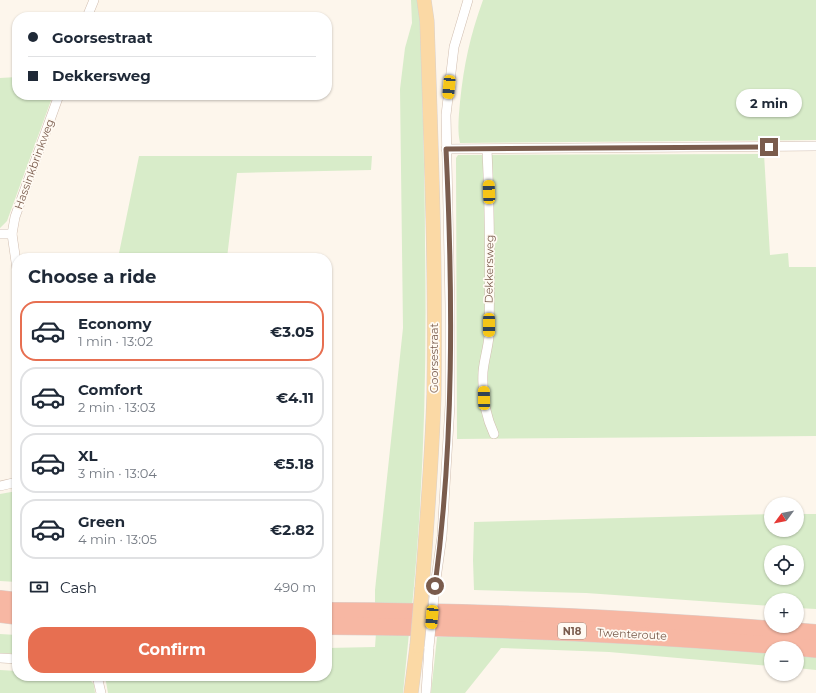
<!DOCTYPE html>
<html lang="en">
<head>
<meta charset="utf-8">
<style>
	:root { --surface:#fff; --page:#f6f6f7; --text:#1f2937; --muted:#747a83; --line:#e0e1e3; --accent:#e76f51 }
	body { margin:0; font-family:Montserrat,sans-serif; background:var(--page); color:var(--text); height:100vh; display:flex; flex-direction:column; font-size:15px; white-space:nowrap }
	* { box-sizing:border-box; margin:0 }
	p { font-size:13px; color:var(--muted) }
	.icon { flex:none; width:22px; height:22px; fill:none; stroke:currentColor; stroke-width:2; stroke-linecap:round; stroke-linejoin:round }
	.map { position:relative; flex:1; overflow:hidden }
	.sheet { position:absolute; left:12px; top:253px; width:320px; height:428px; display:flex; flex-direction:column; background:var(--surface); border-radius:16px; box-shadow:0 1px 3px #0004 }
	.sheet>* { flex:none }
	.top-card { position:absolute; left:12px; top:12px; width:320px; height:88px; border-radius:16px; box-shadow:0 1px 3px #0004; display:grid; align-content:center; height:88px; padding:0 16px; background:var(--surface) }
	.needle { width:26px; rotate:238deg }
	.fabs { position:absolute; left:764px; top:497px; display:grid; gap:8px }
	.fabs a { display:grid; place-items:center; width:40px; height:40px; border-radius:50%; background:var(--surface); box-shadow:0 1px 3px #0004; font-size:20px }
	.end { position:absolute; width:18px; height:18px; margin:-9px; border:5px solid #7a5c4d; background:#fff; box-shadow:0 0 0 2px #fff }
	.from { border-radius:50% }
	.bubble { position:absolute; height:28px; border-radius:14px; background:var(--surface); box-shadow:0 1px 3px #0004; font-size:13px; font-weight:700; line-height:28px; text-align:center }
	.car { position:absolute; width:12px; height:24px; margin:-12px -6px; border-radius:5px; box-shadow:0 0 3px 1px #0007; background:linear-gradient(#f5c518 24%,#345 0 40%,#f5c518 0 76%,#345 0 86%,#f5c518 0) }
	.top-card b { display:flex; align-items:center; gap:14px; height:38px; font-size:15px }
	.top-card b+b { border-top:1px solid var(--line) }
	.top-card i { width:10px; height:10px; background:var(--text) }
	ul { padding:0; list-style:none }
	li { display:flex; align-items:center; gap:12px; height:60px; margin:0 8px 6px; padding:0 8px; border:2px solid var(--line); border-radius:16px }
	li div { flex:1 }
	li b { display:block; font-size:15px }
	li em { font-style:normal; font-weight:700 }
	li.on { border-color:var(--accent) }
	li>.icon { width:36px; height:36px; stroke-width:1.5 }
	h2 { padding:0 16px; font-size:18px; line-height:48px }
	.pay { display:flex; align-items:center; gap:10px; height:44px; padding:0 16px; font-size:15px }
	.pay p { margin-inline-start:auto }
	.primary-button { display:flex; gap:8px; margin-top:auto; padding:8px 16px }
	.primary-button a { flex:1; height:46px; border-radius:16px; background:var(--accent); color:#fff; font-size:16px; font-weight:700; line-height:46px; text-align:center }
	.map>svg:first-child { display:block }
	.green { fill:#d8ecc9; fill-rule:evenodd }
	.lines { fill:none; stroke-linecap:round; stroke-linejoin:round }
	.street-casing { stroke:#d1beb0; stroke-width:10 }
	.primary-casing { stroke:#dad1cd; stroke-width:15 }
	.highway-casing { stroke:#dad1cd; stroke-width:18 }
	.street { stroke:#fff; stroke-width:9 }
	.primary { stroke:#fbd9a5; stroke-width:14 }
	.highway { stroke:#f7b7a3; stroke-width:17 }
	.street-bridge-casing { stroke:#d1beb0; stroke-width:10; stroke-linecap:butt }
	.primary-bridge-casing { stroke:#dad1cd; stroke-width:15; stroke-linecap:butt }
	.street-bridge { stroke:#fff; stroke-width:9 }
	.primary-bridge { stroke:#fbd9a5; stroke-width:14 }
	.route { stroke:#7a5c4d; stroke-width:5 }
	.labels { text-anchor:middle; stroke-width:3.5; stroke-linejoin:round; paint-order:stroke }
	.shield { fill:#fffaf3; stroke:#a28b7f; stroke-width:1 }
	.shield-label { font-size:10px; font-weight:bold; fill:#7a5c4d }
	.street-label { font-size:11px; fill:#7a5c4d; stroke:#fffaf3 }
</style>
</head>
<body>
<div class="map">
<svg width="816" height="693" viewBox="0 0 816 693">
	<rect width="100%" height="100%" fill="#fdf6ec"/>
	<g class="green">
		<path d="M411,0H421C421,81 425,163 425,244C427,365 424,486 412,607H375V590L403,328L400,89L405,48L412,23Z"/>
		<path d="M483,0H816V140L460,143C457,130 459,115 460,102C464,64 470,36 483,0Z"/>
		<path d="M17,77V95H53L7,221L0,228V78Z"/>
		<path d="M764,154L770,255L788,253L789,267H816V436L457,439L456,158L458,155Z"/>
		<path d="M139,156H372L371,170L237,173L227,258H118Z"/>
		<path d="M17,491V582L0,581V494Z"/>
		<path d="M771,514V530H797V514H816V609L797,608V600H771V606L586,593L474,590L473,560L474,522ZM771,552H797V578H771Z"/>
		<path d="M376,633H409L403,693H108L105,676H327V648L375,647Z"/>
		<path d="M0,634L17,635V654L0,653Z"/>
		<path d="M527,635L771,651V666L609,652L501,648L465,693H431L437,637H499Z"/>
		<path d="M797,654L816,655V670L797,668Z"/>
		<path d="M0,670L17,671V676H86L94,684L95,693H0Z"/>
	</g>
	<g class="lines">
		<g class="street-casing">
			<g id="street">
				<path d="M87,17L94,0"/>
				<path d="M446,149L816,146"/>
				<path d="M487,150C490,212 490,274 489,336C488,348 484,360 483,372C482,393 485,415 494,434"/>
				<path d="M0,234H12"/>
				<path d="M17,269L12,234L15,217L59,95"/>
				<path d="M0,486L17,482"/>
				<path d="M435,586L442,536L450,405V305L446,115L454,47L468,0"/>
				<path d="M0,658L17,659"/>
				<path d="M97,676L101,693"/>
				<path d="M426,693L429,647"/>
			</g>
		</g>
		<g class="primary-casing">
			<g id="primary">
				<path d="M422,588C427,523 432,459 434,394C436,270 431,145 427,21L424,0"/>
				<path d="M411,693L417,646"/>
			</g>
		</g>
		<g class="highway-casing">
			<g id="highway">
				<path d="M0,599L17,601"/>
				<path d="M327,611C490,611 653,620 816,633"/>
				<path d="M0,614L17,616"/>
				<path d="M327,626C491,627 653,634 816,649"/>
			</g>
		</g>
		<use href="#street" class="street"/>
		<use href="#primary" class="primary"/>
		<use href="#highway" class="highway"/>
		<g class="street-bridge-casing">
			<path id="street-bridge" d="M429,647L435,586"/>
		</g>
		<g class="primary-bridge-casing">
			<path id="primary-bridge" d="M417,646L422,588"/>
		</g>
		<use href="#street-bridge" class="street-bridge"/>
		<use href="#primary-bridge" class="primary-bridge"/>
	</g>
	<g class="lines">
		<path class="route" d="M435,586C454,442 453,295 446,149L769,147"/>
	</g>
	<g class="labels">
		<rect class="shield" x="558" y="623" width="28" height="16" rx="3"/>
		<g class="shield-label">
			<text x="572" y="635">N18</text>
		</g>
		<g class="street-label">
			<text transform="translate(34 164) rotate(-70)" y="4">Hassinkbrinkweg</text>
			<text transform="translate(489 269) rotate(-89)" y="4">Dekkersweg</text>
			<text transform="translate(434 358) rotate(-90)" y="4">Goorsestraat</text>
			<text transform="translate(632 634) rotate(3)" y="4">Twenteroute</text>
		</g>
	</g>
</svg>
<div class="fabs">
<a><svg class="needle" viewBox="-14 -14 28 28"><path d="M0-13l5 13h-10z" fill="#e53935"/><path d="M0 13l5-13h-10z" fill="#747a83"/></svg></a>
<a><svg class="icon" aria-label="locate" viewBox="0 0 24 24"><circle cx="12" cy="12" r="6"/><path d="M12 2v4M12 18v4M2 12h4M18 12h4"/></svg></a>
<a>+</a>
<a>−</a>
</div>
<i class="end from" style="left:435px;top:586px"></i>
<i class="end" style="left:769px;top:147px"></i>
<div class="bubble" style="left:736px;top:89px;width:66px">2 min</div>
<i class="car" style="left:449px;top:87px;rotate:185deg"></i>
<i class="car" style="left:489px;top:192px;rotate:358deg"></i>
<i class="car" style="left:489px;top:325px;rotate:180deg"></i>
<i class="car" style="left:484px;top:398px;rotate:359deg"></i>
<i class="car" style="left:432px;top:617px;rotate:185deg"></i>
<div class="top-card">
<b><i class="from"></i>Goorsestraat</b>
<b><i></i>Dekkersweg</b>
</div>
<section class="sheet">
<h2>Choose a ride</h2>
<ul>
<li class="on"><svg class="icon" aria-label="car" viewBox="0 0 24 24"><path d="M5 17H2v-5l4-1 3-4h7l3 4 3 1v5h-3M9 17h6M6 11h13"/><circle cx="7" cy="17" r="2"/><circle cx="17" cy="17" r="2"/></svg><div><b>Economy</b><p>1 min · 13:02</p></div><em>€3.05</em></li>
<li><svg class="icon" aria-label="car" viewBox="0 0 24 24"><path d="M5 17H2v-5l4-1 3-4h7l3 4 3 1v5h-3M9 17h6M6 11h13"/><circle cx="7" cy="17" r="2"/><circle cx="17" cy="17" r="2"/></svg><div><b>Comfort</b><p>2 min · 13:03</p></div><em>€4.11</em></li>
<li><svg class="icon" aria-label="car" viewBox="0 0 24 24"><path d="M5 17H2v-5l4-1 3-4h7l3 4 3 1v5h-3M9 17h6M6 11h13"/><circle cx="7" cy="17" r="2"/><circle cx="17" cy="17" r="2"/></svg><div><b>XL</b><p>3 min · 13:04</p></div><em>€5.18</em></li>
<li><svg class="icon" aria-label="car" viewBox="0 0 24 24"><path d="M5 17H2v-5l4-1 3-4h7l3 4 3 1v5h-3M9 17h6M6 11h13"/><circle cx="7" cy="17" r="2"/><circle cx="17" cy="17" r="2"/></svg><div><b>Green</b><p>4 min · 13:05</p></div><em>€2.82</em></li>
</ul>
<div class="pay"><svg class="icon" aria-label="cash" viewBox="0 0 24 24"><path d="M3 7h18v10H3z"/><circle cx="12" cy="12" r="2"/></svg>Cash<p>490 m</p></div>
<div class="primary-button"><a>Confirm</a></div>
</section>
</div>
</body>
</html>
